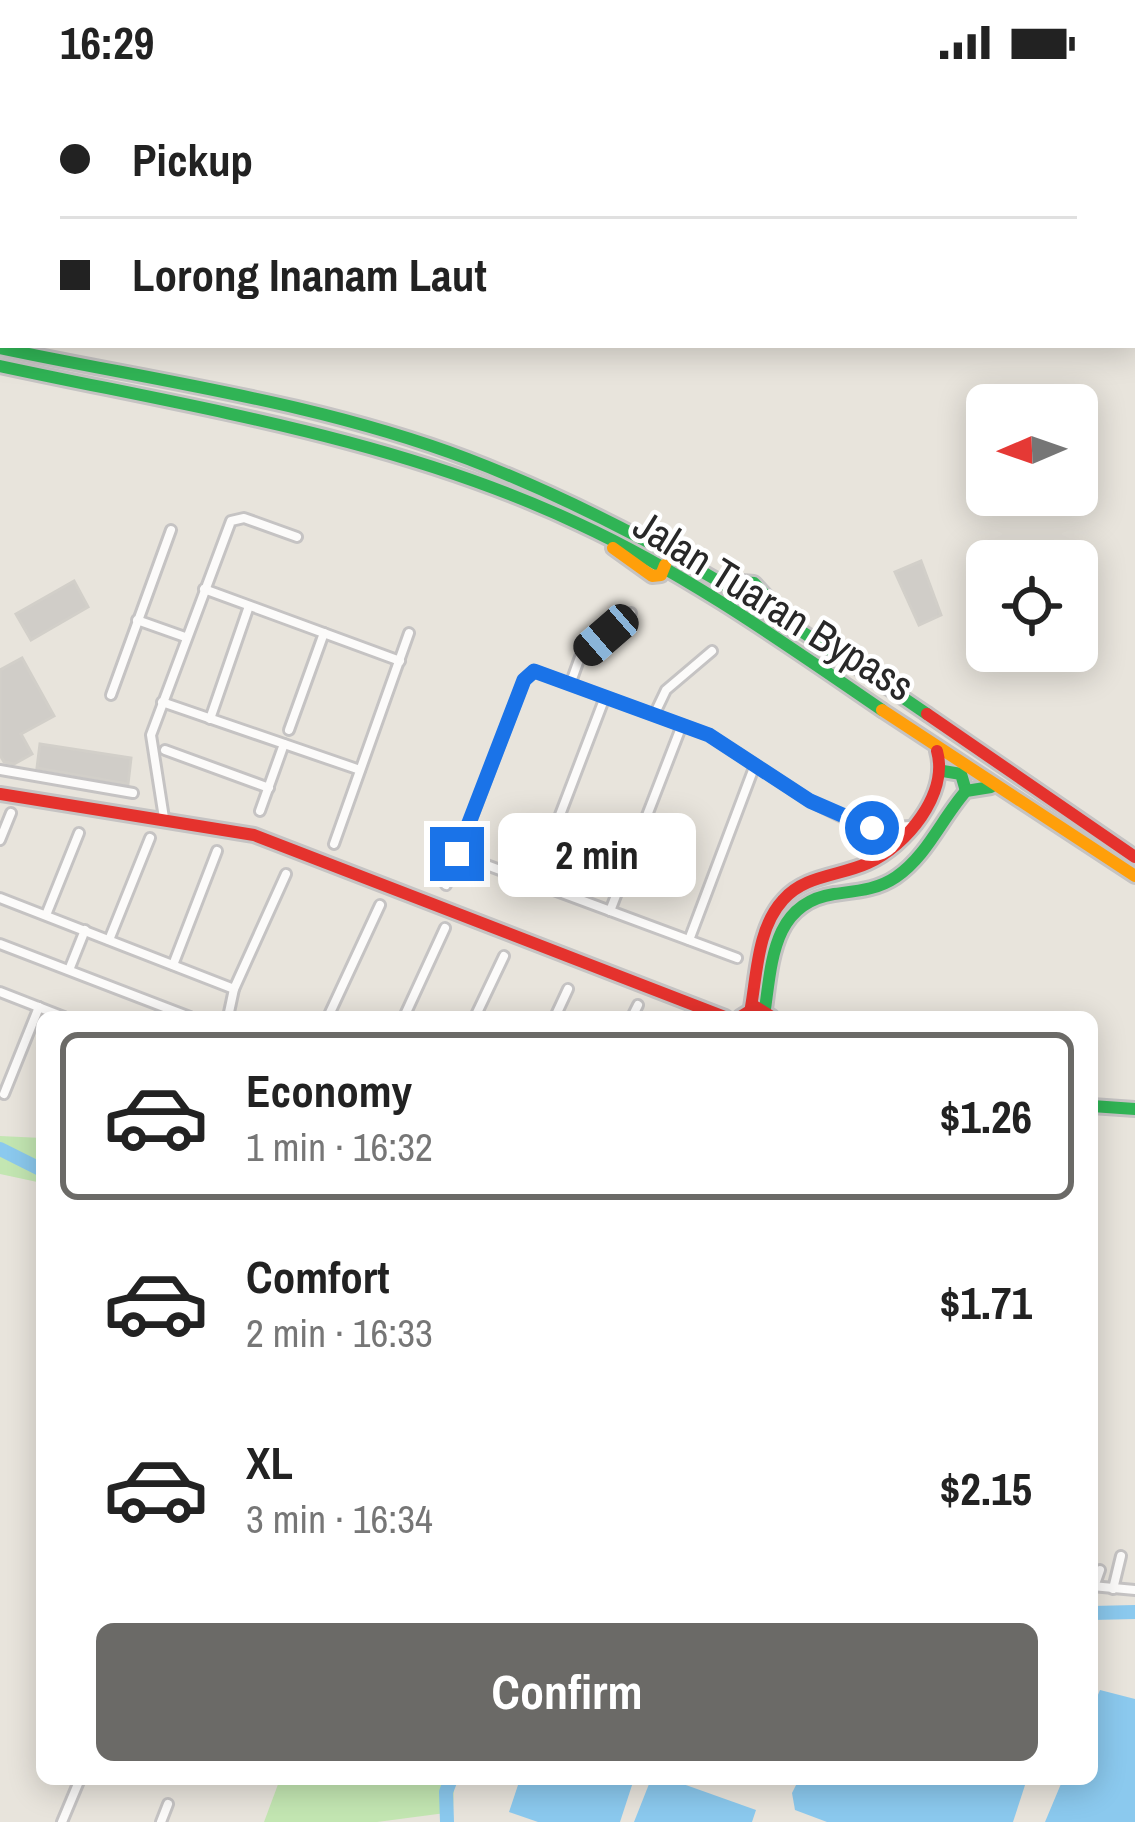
<!DOCTYPE html>
<html lang="en">
<head>
<meta charset="utf-8">
<style>
	:root { --surface:#fff; --page:#f6f6f6; --text:#222; --muted:#767676; --line:#e0e0e0; --accent:#6b6a67 }
	body { margin:0; font-family:"Archivo Narrow",sans-serif; background:var(--page); color:var(--text); height:100vh; display:flex; flex-direction:column; font-size:45px; white-space:nowrap }
	* { box-sizing:border-box; margin:0 }
	p { font-size:39px; color:var(--muted) }
	.icon { flex:none; width:66px; height:66px; fill:none; stroke:currentColor; stroke-width:2; stroke-linecap:round; stroke-linejoin:round }
	.map { position:relative; flex:1; overflow:hidden }
	.sheet { position:absolute; left:36px; top:927px; width:1062px; height:774px; display:flex; flex-direction:column; background:var(--surface); border-radius:18px; box-shadow:0 6px 30px #0003 }
	.sheet>* { flex:none }
	.banner { position:absolute; left:0px; top:0px; width:1137px; height:264px; box-shadow:0 6px 30px #0003; display:grid; align-content:center; height:264px; padding:0 60px; background:var(--surface) }
	.needle { width:78px; rotate:268deg }
	.buttons { position:absolute; left:966px; top:300px; display:grid; gap:24px }
	.buttons a { display:grid; place-items:center; width:132px; height:132px; border-radius:18px; background:var(--surface); box-shadow:0 6px 30px #0003; font-size:60px }
	.end { position:absolute; width:54px; height:54px; margin:-27px; border:15px solid #1a73e8; background:#fff; box-shadow:0 0 0 6px #fff }
	.from { border-radius:50% }
	.bubble { position:absolute; height:84px; border-radius:18px; background:var(--surface); box-shadow:0 6px 30px #0003; font-size:39px; font-weight:800; line-height:84px; text-align:center }
	.car { position:absolute; width:36px; height:72px; margin:-36px -18px; border-radius:15px; box-shadow:0 0 9px 3px #0007; background:linear-gradient(#222 24%,#8ab4d8 0 40%,#222 0 76%,#8ab4d8 0 86%,#222 0) }
	.banner b { display:flex; align-items:center; gap:42px; height:114px; font-size:45px }
	.banner b+b { border-top:3px solid var(--line) }
	.banner i { width:30px; height:30px; background:var(--text) }
	ul { padding:21px 0 0; list-style:none }
	li { display:flex; align-items:center; gap:36px; height:168px; margin:0 24px 18px; padding:0 36px; border:6px solid transparent; border-radius:18px }
	li div { flex:1 }
	li b { display:block; font-size:45px }
	li em { font-style:normal; font-weight:800 }
	li.selected { border-color:var(--accent) }
	li>.icon { width:108px; height:108px; stroke-width:1.5 }
	.cta { display:flex; gap:24px; margin-top:auto; padding:24px 60px }
	.cta a { flex:1; height:138px; border-radius:18px; background:var(--accent); color:#fff; font-size:48px; font-weight:800; line-height:138px; text-align:center }
	.status { display:flex; justify-content:space-between; align-items:center; height:84px; padding:0 60px; background:var(--surface); direction:ltr }
	.status svg { height:33px; fill:currentColor }
	.map>svg:first-child { display:block }
	.green { fill:#c3e6b2 }
	.water { fill:#8bc9ee }
	.lines { fill:none; stroke-linecap:round; stroke-linejoin:round }
	.river { stroke:#8bc9ee; stroke-width:14 }
	.building { fill:#d0cdc8; stroke:#d2cfc9; stroke-width:3 }
	.street-casing { stroke:#c5c3c3; stroke-width:14 }
	.fast-casing { stroke:#c5c3c3; stroke-width:18 }
	.slow-casing { stroke:#c5c3c3; stroke-width:18 }
	.jam-casing { stroke:#c5c3c3; stroke-width:18 }
	.street { stroke:#fcfbfa; stroke-width:8 }
	.fast { stroke:#30b455; stroke-width:12 }
	.slow { stroke:#ff9f0a; stroke-width:12 }
	.jam { stroke:#e5322d; stroke-width:12 }
	.route { stroke:#1a73e8; stroke-width:15 }
	.labels { text-anchor:middle; stroke-width:9; stroke-linejoin:round; paint-order:stroke }
	.street-label { font-size:42px; fill:#282828; stroke:#fff }
</style>
</head>
<body>
<div class="status"><b>16:29</b><svg viewBox="0 0 49 12"><path d="M0 12V9h3v3zM5 12V6h3v6zM10 12V3h3v9zM15 12V0h3v12zM26 1h20v11H26zM47 4h2v5h-2z"/></svg></div>
<div class="map">
<svg width="1135" height="1738" viewBox="0 0 1135 1738">
	<rect width="100%" height="100%" fill="#e8e4dc"/>
	<g class="green">
		<path d="M0,1052L42,1054V1099L0,1090Z"/>
		<path d="M280,1695H454L453,1728L377,1738H264Z"/>
	</g>
	<g class="water">
		<path d="M1100,1606L1135,1615V1738H1045L1063,1695H1092V1625Z"/>
		<path d="M520,1695H634L620,1738H538L509,1728Z"/>
		<path d="M651,1695H669L756,1726L752,1738H634Z"/>
		<path d="M799,1695H1027L1013,1738H827L795,1726L792,1709Z"/>
	</g>
	<g class="lines">
		<g class="river">
			<path d="M0,1065L42,1086"/>
			<path d="M1092,1529L1135,1528"/>
			<path d="M447,1738L446,1708L451,1695"/>
		</g>
	</g>
	<g class="building">
		<path d="M921,477L941,531L919,541L895,488Z"/>
		<path d="M74,497L88,523L31,556L16,530Z"/>
		<path d="M22,574L54,632L21,650L32,670L14,680L4,678L0,671V586Z"/>
		<path d="M40,660L131,674L128,700L37,684Z"/>
	</g>
	<g class="lines">
		<g class="street-casing">
			<g id="street">
				<path d="M106,3L109,0"/>
				<path d="M234,3L236,0"/>
				<path d="M1072,3L1073,0"/>
				<path d="M0,89H3"/>
				<path d="M0,235L3,237"/>
				<path d="M204,505L400,577"/>
				<path d="M137,536L185,553"/>
				<path d="M571,598L580,573L631,529"/>
				<path d="M111,611L171,446"/>
				<path d="M162,618L360,686"/>
				<path d="M655,629L666,606L712,567"/>
				<path d="M210,635L249,522"/>
				<path d="M289,646L324,549"/>
				<path d="M165,666L269,704"/>
				<path d="M0,686L133,709"/>
				<path d="M260,727L284,660"/>
				<path d="M164,734L151,651L231,437L244,434L297,453"/>
				<path d="M0,756L11,729"/>
				<path d="M334,760L409,549"/>
				<path d="M457,770L737,874"/>
				<path d="M534,799L605,613"/>
				<path d="M446,801L524,596L534,587L709,651L810,717L850,737L872,744L911,742"/>
				<path d="M0,814L234,905"/>
				<path d="M610,827L682,641"/>
				<path d="M46,831L79,749"/>
				<path d="M109,856L150,754"/>
				<path d="M689,856L755,681"/>
				<path d="M0,860L190,933"/>
				<path d="M173,881L217,767"/>
				<path d="M69,886L85,846"/>
				<path d="M0,908L64,933"/>
				<path d="M228,933L234,905L286,790"/>
				<path d="M328,933L380,821"/>
				<path d="M404,933L445,844"/>
				<path d="M475,933L504,872"/>
				<path d="M555,933L568,905"/>
				<path d="M632,933L638,921"/>
				<path d="M4,1010L39,923"/>
				<path d="M1092,1502L1135,1506"/>
				<path d="M1094,1503L1100,1486"/>
				<path d="M1113,1505L1121,1472"/>
				<path d="M62,1738L80,1695"/>
				<path d="M161,1738L168,1720"/>
			</g>
		</g>
		<g class="fast-casing">
			<g id="fast">
				<path d="M0,264C156,297 318,318 468,375C632,438 783,532 927,630"/>
				<path d="M0,282C195,324 397,354 579,440C687,490 784,559 882,626"/>
				<path d="M737,507L742,498L754,499L785,533"/>
				<path d="M943,687L961,690L966,707"/>
				<path d="M765,925C772,875 774,819 834,810C856,807 877,806 896,793C927,772 942,734 966,707L991,703"/>
				<path d="M1092,1022L1135,1025"/>
			</g>
		</g>
		<g class="slow-casing">
			<g id="slow">
				<path d="M613,464L652,492L661,491L665,481"/>
				<path d="M882,626L1135,792"/>
			</g>
		</g>
		<g class="jam-casing">
			<g id="jam">
				<path d="M927,630L1135,773"/>
				<path d="M0,710L254,751L725,933"/>
				<path d="M751,923C757,888 758,843 783,816C804,791 840,792 868,779C906,762 949,710 937,667"/>
				<path d="M740,933L756,923L772,933"/>
			</g>
		</g>
		<use href="#street" class="street"/>
		<use href="#fast" class="fast"/>
		<use href="#slow" class="slow"/>
		<use href="#jam" class="jam"/>
	</g>
	<g class="lines">
		<path class="route" d="M457,770L524,596L534,587L709,651L810,717L872,744"/>
	</g>
	<g class="labels">
		<g class="street-label">
			<text transform="translate(774 521) rotate(32)" y="15">Jalan Tuaran Bypass</text>
		</g>
	</g>
</svg>
<div class="buttons">
<a><svg class="needle" viewBox="-14 -14 28 28"><path d="M0-13l5 13h-10z" fill="#e53935"/><path d="M0 13l5-13h-10z" fill="#767676"/></svg></a>
<a><svg class="icon" aria-label="locate" viewBox="0 0 24 24"><circle cx="12" cy="12" r="6"/><path d="M12 2v4M12 18v4M2 12h4M18 12h4"/></svg></a>
</div>
<i class="end from" style="left:872px;top:744px"></i>
<i class="end" style="left:457px;top:770px"></i>
<div class="bubble" style="left:498px;top:729px;width:198px">2 min</div>
<i class="car" style="left:606px;top:551px;rotate:229deg"></i>
<div class="banner">
<b><i class="from"></i>Pickup</b>
<b><i></i>Lorong Inanam Laut</b>
</div>
<section class="sheet">
<ul>
<li class="selected"><svg class="icon" aria-label="car" viewBox="0 0 24 24"><path d="M5 17H2v-5l4-1 3-4h7l3 4 3 1v5h-3M9 17h6M6 11h13"/><circle cx="7" cy="17" r="2"/><circle cx="17" cy="17" r="2"/></svg><div><b>Economy</b><p>1 min · 16:32</p></div><em>$1.26</em></li>
<li><svg class="icon" aria-label="car" viewBox="0 0 24 24"><path d="M5 17H2v-5l4-1 3-4h7l3 4 3 1v5h-3M9 17h6M6 11h13"/><circle cx="7" cy="17" r="2"/><circle cx="17" cy="17" r="2"/></svg><div><b>Comfort</b><p>2 min · 16:33</p></div><em>$1.71</em></li>
<li><svg class="icon" aria-label="car" viewBox="0 0 24 24"><path d="M5 17H2v-5l4-1 3-4h7l3 4 3 1v5h-3M9 17h6M6 11h13"/><circle cx="7" cy="17" r="2"/><circle cx="17" cy="17" r="2"/></svg><div><b>XL</b><p>3 min · 16:34</p></div><em>$2.15</em></li>
</ul>
<div class="cta"><a>Confirm</a></div>
</section>
</div>
</body>
</html>
